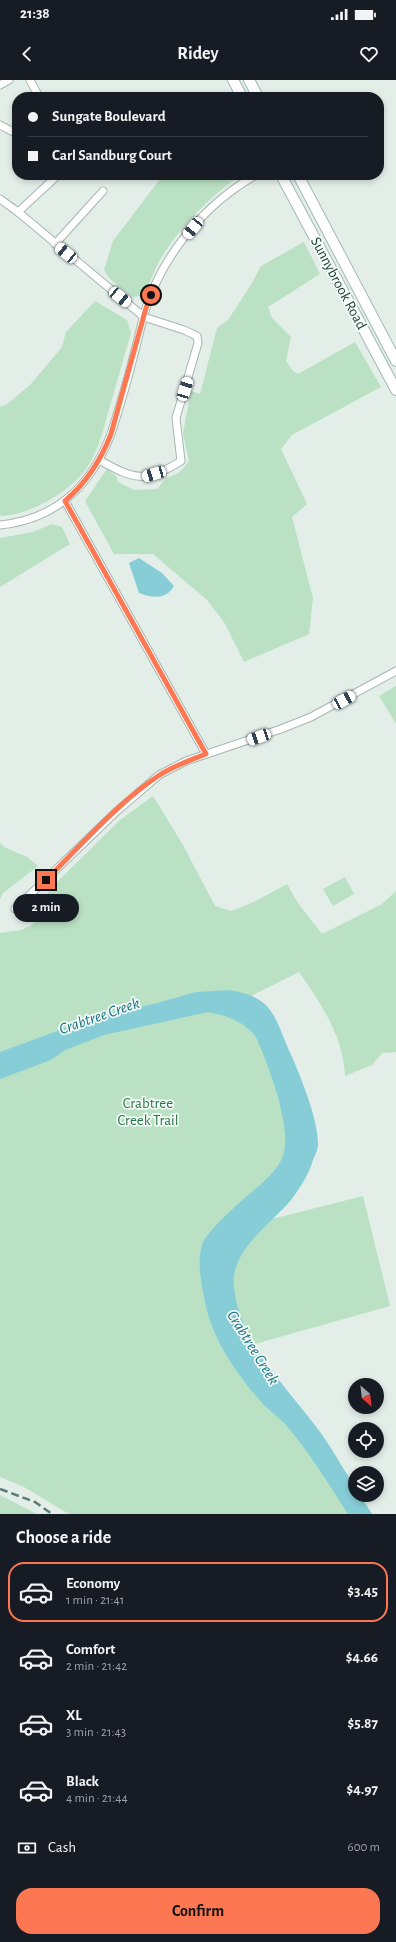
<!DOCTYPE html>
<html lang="en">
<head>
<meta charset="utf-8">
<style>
	:root { --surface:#171b24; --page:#242831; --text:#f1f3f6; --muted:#9ea1a6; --line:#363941; --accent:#fd7852 }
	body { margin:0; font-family:"Alegreya Sans",sans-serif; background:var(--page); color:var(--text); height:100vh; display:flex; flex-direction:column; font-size:15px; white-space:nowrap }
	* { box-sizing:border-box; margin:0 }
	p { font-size:13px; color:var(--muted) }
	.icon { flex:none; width:22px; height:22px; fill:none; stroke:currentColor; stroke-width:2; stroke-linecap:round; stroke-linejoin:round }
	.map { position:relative; height:1434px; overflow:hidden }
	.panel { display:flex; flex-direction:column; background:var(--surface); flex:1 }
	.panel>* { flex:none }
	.banner { position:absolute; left:12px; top:12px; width:372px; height:88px; border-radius:16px; box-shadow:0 2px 6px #0003; display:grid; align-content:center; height:88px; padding:0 16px; background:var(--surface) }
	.needle { width:26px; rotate:152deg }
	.buttons { position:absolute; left:348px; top:1298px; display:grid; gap:8px }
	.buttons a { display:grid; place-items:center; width:36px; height:36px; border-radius:50%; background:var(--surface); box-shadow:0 2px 6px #0003; font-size:20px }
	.end { position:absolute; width:18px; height:18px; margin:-9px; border:5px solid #fd7852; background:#111; box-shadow:0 0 0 2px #111 }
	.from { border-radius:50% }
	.bubble { position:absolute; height:28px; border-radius:14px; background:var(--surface); box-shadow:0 2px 6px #0003; font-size:13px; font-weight:700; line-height:28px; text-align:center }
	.car { position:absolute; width:12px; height:24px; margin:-12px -6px; border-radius:5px; box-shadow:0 0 3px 1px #0007; background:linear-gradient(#fff 24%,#345 0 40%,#fff 0 76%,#345 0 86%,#fff 0) }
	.banner b { display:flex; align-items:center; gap:14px; height:38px; font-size:15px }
	.banner b+b { border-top:1px solid var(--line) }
	.banner i { width:10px; height:10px; background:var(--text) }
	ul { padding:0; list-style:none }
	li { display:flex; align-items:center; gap:12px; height:60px; margin:0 8px 6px; padding:0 8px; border:2px solid transparent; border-radius:16px }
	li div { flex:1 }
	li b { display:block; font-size:15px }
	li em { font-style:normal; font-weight:700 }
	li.current { border-color:var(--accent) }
	li>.icon { width:36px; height:36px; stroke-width:1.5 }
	h2 { padding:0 16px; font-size:18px; line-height:48px }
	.pay { display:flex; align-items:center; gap:10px; height:44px; padding:0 16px; font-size:15px }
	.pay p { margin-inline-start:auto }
	.primary-button { display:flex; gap:8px; margin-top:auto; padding:8px 16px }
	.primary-button a { flex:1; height:46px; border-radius:16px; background:var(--accent); color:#111; font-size:16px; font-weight:700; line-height:46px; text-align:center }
	.status { display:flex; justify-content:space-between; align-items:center; height:28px; padding:0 20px; background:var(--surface); direction:ltr }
	.status svg { height:11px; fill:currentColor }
	header { display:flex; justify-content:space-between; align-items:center; height:52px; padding:0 16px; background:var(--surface); font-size:18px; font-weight:700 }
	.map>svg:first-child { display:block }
	.green { fill:#bae1c3 }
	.water { fill:#86cdd7 }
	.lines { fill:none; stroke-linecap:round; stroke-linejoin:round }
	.minor-casing { stroke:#a5b7b0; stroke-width:9 }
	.secondary-casing { stroke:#a0bbb1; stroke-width:12 }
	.minor { stroke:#fff; stroke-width:7 }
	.secondary { stroke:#fff; stroke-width:10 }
	.rail { stroke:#5b7c73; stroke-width:2.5; stroke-dasharray:8 4; stroke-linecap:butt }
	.route { stroke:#fd7852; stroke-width:5 }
	.labels { text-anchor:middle; stroke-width:3.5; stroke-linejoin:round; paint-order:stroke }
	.street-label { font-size:15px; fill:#214137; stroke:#f4faf7 }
	.park-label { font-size:15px; fill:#277b46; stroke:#f4faf7 }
	.water-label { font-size:16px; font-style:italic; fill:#157382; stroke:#f4faf7 }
</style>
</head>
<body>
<div class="status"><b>21:38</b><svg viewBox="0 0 49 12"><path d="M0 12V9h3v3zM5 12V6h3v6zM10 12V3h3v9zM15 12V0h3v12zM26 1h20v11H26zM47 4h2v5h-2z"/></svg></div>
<header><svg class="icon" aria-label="back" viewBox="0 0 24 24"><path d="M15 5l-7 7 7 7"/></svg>Ridey<svg class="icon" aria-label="heart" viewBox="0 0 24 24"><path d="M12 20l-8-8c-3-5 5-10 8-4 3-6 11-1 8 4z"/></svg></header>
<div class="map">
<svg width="396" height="1434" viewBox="0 0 396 1434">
	<rect width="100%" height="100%" fill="#e3eee9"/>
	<g class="green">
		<path d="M163,95H240C207,120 183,143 161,178C154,190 150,205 141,216L133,217L110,199L104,190L113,161Z"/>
		<path d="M304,162L320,194L268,227L272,238L291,257L286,281L293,291L298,294L355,262L381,307L292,355L281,369L307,424L292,437L313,518L309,554L244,582L224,542L207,520L153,474H114L85,421L107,389L116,396L118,402L134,410L157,409L165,399L180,392L189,381L183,353L191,311L200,314L217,248L228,240L252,203L261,186Z"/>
		<path d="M95,221L127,240L131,253C124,277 117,302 110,326C104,346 100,366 89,384C73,411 31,435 0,436V327L7,324L30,305L62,267L66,252Z"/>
		<path d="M52,444L62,447L70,464L0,507V458L33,452Z"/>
		<path d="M396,606V644L379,616Z"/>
		<path d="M153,716L183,765L215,826L231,831L254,822L287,804L298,823L322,854L382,824L396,811V972L382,973L372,985L345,996C343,955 321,924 299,892L245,919L311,1048L244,1146L363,1116L390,1226L241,1268L352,1434H69L24,1407L0,1397V853L21,850L30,846V847L35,841L38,825L58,801L120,740Z"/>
		<path d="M0,762L4,767L27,777L38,786L3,813L0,819Z"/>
		<path d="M345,797L354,814L333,826L323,809Z"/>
		<path d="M0,1415L37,1434H0Z"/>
	</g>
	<g class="water">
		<path d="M139,478L162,493L174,506C166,520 152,518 139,513L129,483Z"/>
		<path d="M229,910C271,917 273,932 288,968C299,992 319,1040 318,1066C317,1071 315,1076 313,1080C309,1094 300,1108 291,1120C271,1144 229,1171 234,1208C241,1267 290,1309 323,1356C334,1372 344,1390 355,1407V1415H360L372,1434H348C329,1404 309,1372 286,1345C279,1338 270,1331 263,1324C236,1293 211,1259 204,1217C201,1200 197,1181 202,1165C206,1150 247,1116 260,1105C268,1098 279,1087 283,1076C292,1049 272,997 262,971C259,965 257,957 252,952C240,940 224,935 208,932L104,955L65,970L51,980L0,999V972L101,935L154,924L196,912Z"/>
	</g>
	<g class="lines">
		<g class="minor-casing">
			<g id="minor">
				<path d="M30,0L39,17"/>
				<path d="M0,5L9,0"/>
				<path d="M0,45L17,54"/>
				<path d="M0,119L18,132L144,237L184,250L197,256L198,263L176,338L181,381C145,403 135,400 99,380"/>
				<path d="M18,132L58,95"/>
				<path d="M55,164L103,111"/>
				<path d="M65,421L206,674"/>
				<path d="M0,445C57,439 91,406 111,354C119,329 127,303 133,278C138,261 141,244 146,228C164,173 206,123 256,95"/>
				<path d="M15,829L117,731L159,695L186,681L281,649L311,637L396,591"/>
			</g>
		</g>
		<g class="secondary-casing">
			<g id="secondary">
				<path d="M233,0L242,17"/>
				<path d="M249,0L258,17"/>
				<path d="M281,95L396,310"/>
				<path d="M298,95L396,281"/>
			</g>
		</g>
		<use href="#minor" class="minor"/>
		<use href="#secondary" class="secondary"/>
		<path class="rail" d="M0,1409L35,1422L52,1434"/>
	</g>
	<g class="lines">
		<path class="route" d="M46,800C80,766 119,722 158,696C173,686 190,680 206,674L65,421C87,402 101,380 111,354L146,228L151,215"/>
	</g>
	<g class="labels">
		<g class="street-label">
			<text transform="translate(339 203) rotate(62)" y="5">Sunnybrook Road</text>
		</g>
		<g class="park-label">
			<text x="148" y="1028">Crabtree<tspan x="148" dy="17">Creek Trail</tspan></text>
		</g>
		<g class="water-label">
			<text transform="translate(99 935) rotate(-19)" y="6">Crabtree Creek</text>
			<text transform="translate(254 1267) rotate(58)" y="6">Crabtree Creek</text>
		</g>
	</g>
</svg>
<div class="buttons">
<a><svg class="needle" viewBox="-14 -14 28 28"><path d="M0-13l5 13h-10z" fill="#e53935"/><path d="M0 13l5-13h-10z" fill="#9ea1a6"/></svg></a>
<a><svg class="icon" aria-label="locate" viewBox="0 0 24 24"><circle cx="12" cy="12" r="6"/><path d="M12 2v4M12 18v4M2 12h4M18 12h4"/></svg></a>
<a><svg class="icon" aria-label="layers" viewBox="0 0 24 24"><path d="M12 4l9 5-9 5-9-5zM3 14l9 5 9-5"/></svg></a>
</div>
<i class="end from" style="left:151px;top:215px"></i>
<i class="end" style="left:46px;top:800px"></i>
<div class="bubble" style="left:13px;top:814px;width:66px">2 min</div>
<i class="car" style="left:193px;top:148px;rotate:219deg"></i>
<i class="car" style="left:66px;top:173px;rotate:309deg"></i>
<i class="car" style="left:120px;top:217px;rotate:129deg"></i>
<i class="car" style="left:185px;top:309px;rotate:17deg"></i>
<i class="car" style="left:154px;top:394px;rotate:254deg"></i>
<i class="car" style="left:344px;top:620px;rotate:61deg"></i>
<i class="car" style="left:259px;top:657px;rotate:251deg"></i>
<div class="banner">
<b><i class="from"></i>Sungate Boulevard</b>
<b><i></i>Carl Sandburg Court</b>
</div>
</div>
<section class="panel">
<h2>Choose a ride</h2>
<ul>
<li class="current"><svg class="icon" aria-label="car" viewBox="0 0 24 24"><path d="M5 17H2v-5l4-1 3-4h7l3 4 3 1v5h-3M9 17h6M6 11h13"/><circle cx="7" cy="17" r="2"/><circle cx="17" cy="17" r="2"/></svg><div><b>Economy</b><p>1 min · 21:41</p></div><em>$3.45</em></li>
<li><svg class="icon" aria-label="car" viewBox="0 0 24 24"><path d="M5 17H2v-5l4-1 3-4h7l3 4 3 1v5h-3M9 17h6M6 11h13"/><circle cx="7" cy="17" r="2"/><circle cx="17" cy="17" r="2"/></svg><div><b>Comfort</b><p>2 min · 21:42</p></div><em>$4.66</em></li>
<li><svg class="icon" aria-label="car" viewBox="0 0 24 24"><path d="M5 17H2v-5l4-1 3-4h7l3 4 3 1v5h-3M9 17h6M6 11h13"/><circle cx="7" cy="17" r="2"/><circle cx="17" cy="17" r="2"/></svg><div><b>XL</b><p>3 min · 21:43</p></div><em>$5.87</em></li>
<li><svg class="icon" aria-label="car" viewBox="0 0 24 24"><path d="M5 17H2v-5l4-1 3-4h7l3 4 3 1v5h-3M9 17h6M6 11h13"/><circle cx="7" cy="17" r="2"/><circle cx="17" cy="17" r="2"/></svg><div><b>Black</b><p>4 min · 21:44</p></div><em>$4.97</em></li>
</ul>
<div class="pay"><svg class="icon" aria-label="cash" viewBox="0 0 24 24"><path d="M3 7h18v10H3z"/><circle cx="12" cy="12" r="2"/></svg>Cash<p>600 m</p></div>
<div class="primary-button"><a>Confirm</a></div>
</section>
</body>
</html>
